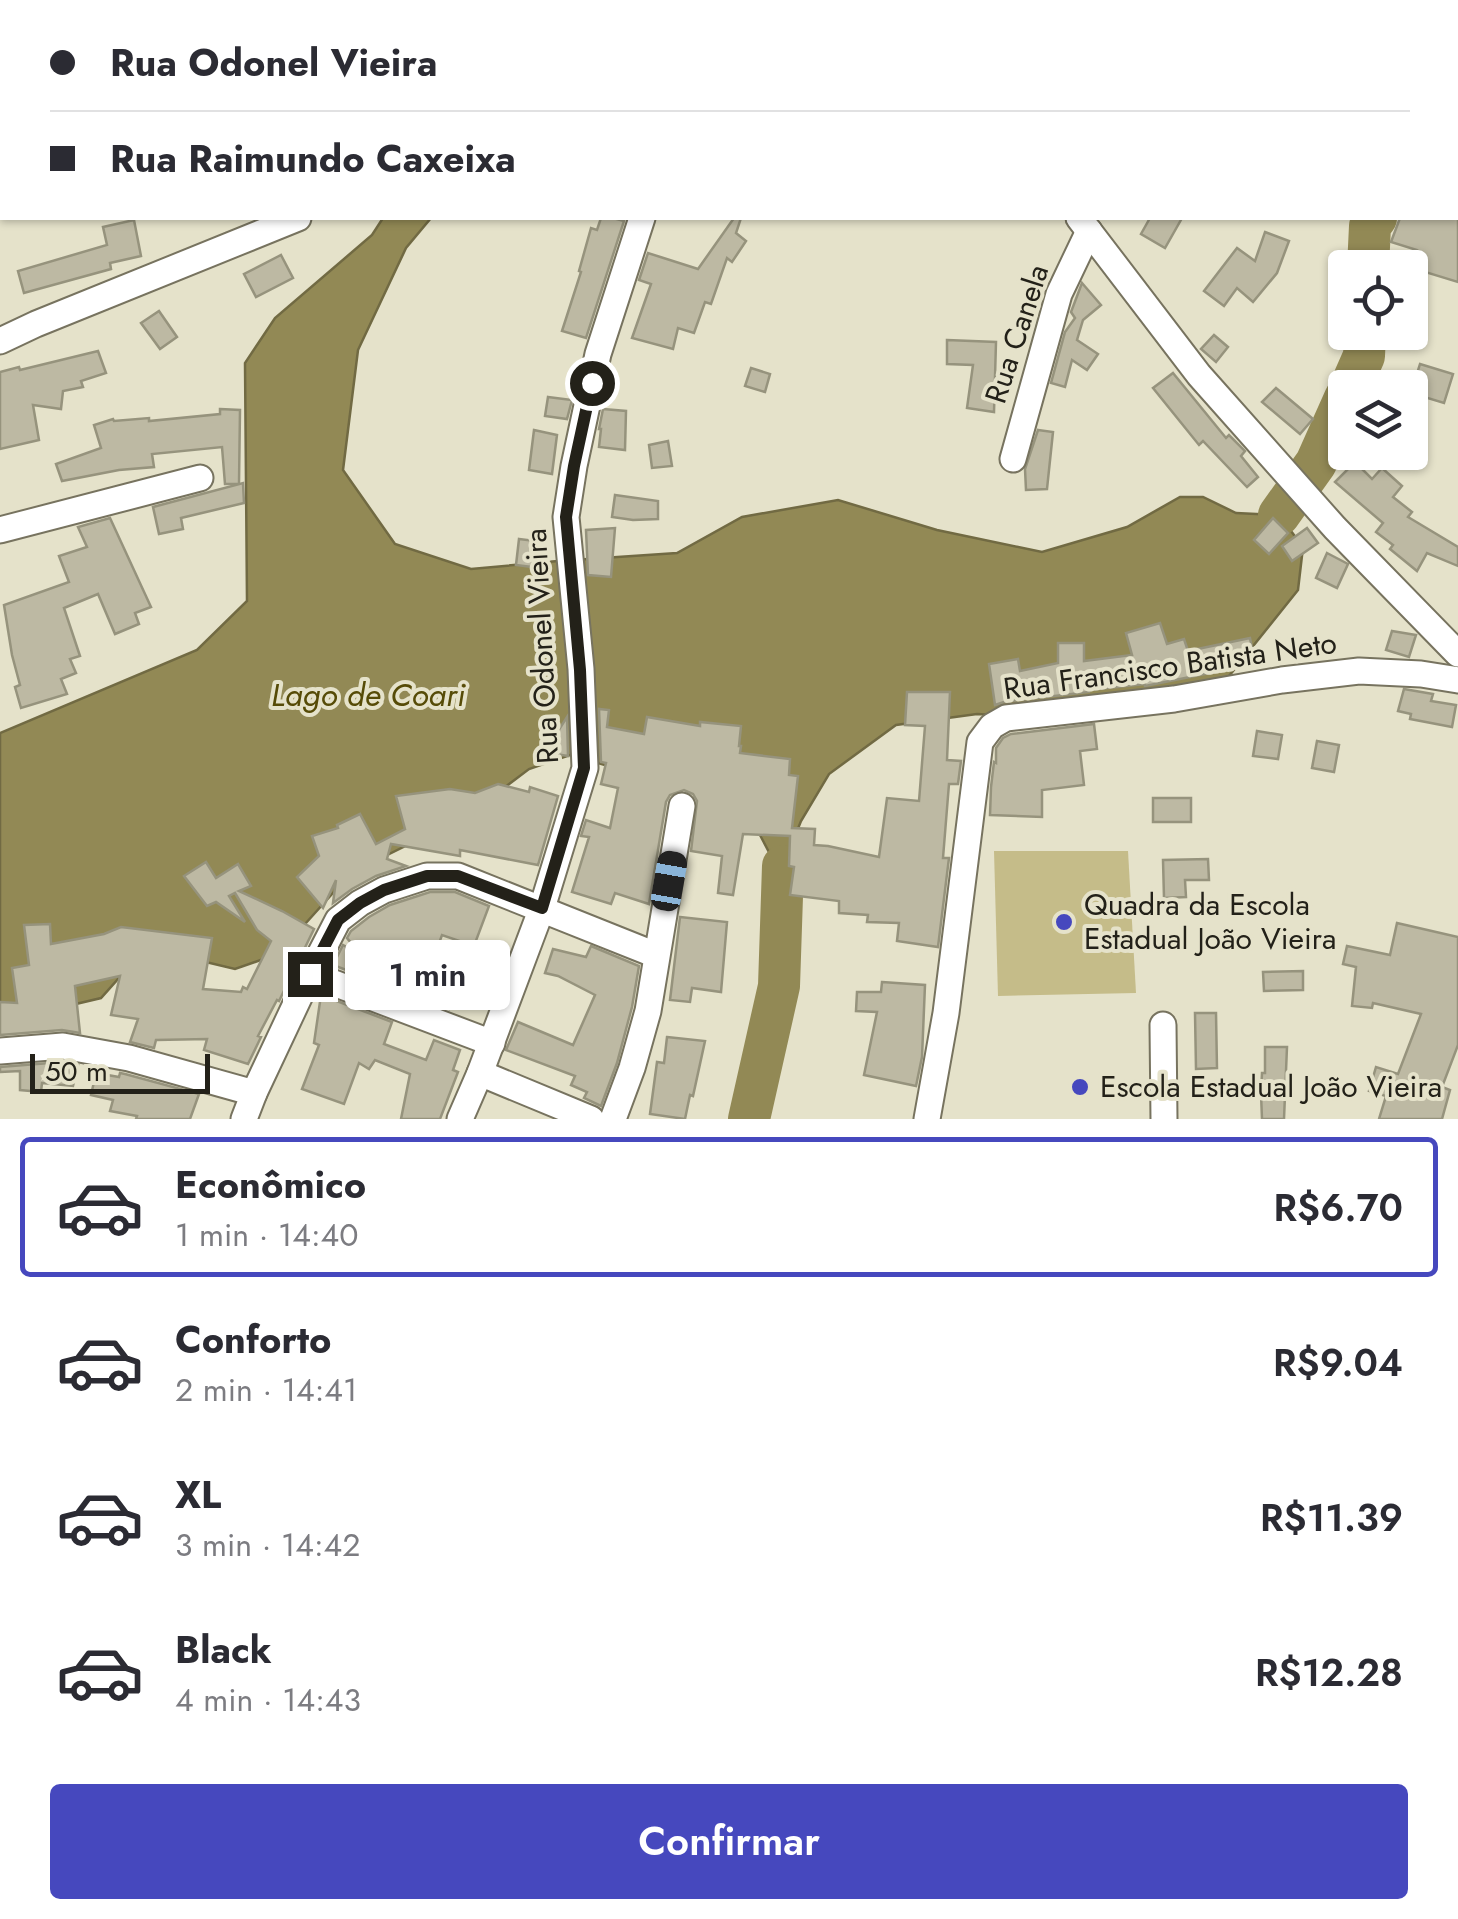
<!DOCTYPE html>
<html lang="pt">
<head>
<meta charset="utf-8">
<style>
	:root { --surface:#fff; --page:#f7f7f7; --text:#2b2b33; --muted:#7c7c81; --line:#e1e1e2; --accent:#4648be }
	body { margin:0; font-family:Jost,sans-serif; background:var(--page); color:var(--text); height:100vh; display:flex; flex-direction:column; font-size:38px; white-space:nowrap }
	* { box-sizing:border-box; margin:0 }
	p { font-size:32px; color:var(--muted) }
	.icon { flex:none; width:55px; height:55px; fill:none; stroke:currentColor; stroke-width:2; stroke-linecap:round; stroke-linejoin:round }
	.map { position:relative; height:1119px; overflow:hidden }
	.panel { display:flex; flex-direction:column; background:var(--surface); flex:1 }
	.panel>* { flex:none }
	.banner { position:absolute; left:0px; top:0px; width:1460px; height:220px; box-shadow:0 2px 8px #0004; display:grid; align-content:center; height:220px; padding:0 50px; background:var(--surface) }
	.buttons { position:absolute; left:1328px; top:250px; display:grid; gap:20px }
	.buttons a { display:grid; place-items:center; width:100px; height:100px; border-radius:10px; background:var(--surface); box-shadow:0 2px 8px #0004; font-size:50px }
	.scale { position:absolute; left:30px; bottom:25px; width:180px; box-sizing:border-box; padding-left:10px; border:5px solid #232119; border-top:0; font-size:28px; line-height:35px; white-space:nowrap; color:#232119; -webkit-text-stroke:8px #e5e2ca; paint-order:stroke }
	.end { position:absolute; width:45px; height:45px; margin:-22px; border:12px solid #232119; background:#fff; box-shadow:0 0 0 5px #fff }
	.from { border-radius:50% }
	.bubble { position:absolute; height:70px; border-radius:10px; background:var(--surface); box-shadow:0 2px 8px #0004; font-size:32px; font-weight:600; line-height:70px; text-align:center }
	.car { position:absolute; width:30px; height:60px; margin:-30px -15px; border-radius:12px; box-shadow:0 0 8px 2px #0007; background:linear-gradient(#222 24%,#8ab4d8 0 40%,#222 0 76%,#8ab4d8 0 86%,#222 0) }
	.banner b { display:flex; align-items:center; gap:35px; height:95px; font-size:38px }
	.banner b+b { border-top:2px solid var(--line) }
	.banner i { width:25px; height:25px; background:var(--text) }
	ul { padding:18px 0 0; list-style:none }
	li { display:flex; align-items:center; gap:30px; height:140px; margin:0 20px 15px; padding:0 30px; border:5px solid transparent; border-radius:10px }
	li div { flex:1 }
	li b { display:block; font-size:38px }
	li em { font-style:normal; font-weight:600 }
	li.selected { border-color:var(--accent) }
	li>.icon { width:90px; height:90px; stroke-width:1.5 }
	.primary-button { display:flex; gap:20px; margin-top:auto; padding:20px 50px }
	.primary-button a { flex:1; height:115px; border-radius:10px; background:var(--accent); color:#fff; font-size:40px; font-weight:600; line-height:115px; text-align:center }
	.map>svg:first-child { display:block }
	.green { fill:#c5bc89 }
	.water { fill:#928955; stroke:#716a43; stroke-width:2.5 }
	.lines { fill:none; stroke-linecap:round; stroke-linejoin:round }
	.river { stroke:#928955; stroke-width:42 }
	.building { fill:#bdb9a3; stroke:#96937d; stroke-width:2.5 }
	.street-casing { stroke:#77735f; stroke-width:29 }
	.street { stroke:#fff; stroke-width:25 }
	.route { stroke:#232119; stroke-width:12 }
	.poi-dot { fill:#4648be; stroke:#e5e2ca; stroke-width:4 }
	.labels { text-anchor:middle; stroke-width:8; stroke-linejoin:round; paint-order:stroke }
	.street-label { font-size:30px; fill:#232119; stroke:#e5e2ca }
	.poi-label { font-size:30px; fill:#232119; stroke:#e5e2ca; text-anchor:start }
	.water-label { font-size:32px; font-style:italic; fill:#564b07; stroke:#e5e2ca }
</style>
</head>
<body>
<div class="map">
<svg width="1458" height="1119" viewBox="0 0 1458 1119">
	<rect width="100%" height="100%" fill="#e5e2ca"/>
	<path class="green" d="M994,851H1128L1136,993L998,996Z"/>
	<path class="water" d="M383,218H431L406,248L358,350L343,470L395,544L471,569L558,561L677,553L742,517L838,500L937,530L1042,552L1127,527L1180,497H1203L1236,513L1279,515L1303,547L1298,590L1229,676L1180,705L1076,720L977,714L896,725L829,774L801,821L783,866L771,856L750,816L678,786L570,755L529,769L468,815L351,873L278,954L235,969L189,958L135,960L101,998L0,1022V733L197,650L247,601L245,363L275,318L372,235Z"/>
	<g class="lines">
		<g class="river">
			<path d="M1458,107V106"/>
			<path d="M1368,268L1370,226L1376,218"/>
			<path d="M1350,388L1364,356L1365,332"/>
			<path d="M1279,515L1316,463L1345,398"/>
			<path d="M749,1119L779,986L783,866"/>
		</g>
	</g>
	<g class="building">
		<path d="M601,218H613L624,221L586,338L562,331L581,272L579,271L591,228L597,230Z"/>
		<path d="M734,218H741L736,233L746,241L732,262L727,258L711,304L705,302L694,333L678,328L673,349L632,338L651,284L639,280L648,253L698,269Z"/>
		<path d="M1150,218H1182L1165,248L1141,234Z"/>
		<path d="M1400,218H1458V282L1412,268L1417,250L1391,242Z"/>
		<path d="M134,220L141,256L110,263L111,269L24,293L18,271L107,245L103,227Z"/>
		<path d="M1265,232L1289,241L1277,273L1253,302L1237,288L1224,306L1204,291L1237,248L1255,261Z"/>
		<path d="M281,255L293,278L256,297L244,274Z"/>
		<path d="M1082,283L1101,305L1083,320L1077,340L1098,354L1087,370L1072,360L1065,387L1051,383L1065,332L1075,318L1071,312Z"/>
		<path d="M159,311L177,337L160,349L141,323Z"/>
		<path d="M1214,335L1228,347L1216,362L1201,349Z"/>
		<path d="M947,340L996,342L994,412L967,408L973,365L947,364Z"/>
		<path d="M98,351L106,373L81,381L83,387L63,391L61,409L33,405L39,440L0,449V372L19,367L20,370Z"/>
		<path d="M1420,364L1453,374L1444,403L1411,393Z"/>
		<path d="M751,368L770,374L765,392L745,386Z"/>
		<path d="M1173,373L1226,438L1229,435L1245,451L1241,456L1258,477L1247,487L1203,441L1199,445L1153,388Z"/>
		<path d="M1276,388L1313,419L1300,434L1262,402Z"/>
		<path d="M548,397L572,400L567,419L545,416Z"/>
		<path d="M220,409L240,410L239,484H225L222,447L152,454L154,467L119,470L62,481L56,464L101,448L94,425L113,419L114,421L149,418V421L220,414Z"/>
		<path d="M603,409L626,411L625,450L599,447L601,429H599Z"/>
		<path d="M534,430L557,435L552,474L529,470Z"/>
		<path d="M1038,430L1053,432L1047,489L1026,490L1025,469Z"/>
		<path d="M668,441L672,466L652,468L649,445Z"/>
		<path d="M1355,462L1372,479L1382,468L1402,486L1393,497L1412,512L1408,517L1458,547V566L1427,553L1417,571L1390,549L1393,545L1376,532L1383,523L1335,482Z"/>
		<path d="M243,483L244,503L181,518L183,529L159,534L153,507Z"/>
		<path d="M615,495L658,501V519L633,520L612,517Z"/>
		<path d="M110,518L151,607L135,613L139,624L115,634L98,594L64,608L80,656L70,659L76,673L61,679L67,694L21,708L15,687L20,685L12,655L4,605L69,582L59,556L87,547L78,527Z"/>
		<path d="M1273,518L1288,533L1269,554L1254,540Z"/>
		<path d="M615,528L611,577L588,575L586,530Z"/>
		<path d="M1307,528L1318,543L1292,561L1282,546Z"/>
		<path d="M519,539L544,542L540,568L516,565Z"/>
		<path d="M1327,553L1348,564L1337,588L1316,578Z"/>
		<path d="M1160,623L1167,644L1184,639L1188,651L1250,638L1255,664L1145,686V684L1089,690V692L1004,702L995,705L989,664L1018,659L1020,671L1058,663V643H1084V661L1132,655L1126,633Z"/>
		<path d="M1392,631L1416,635L1409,657L1386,650Z"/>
		<path d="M1404,689L1433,694L1431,701L1456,705L1452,727L1410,719L1411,714L1398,711Z"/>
		<path d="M907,692H950L947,760L961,761L958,784H949L943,858H949L938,947L897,941L899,923L867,922L868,915L839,913V901L790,895L794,867L789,866L790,836L743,834L733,895L718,893L722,856L691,851L697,801L693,794L684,790L670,795L666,802L649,904L615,893L611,904L572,892L589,837L581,836L586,820L610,828L618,788L601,784L606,763L601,762L599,709L609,710L607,727L644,734L647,717L700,726V722L741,726L739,746H741L740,753L790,759L789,775L798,776L792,828L815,829L814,845L828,846L879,857L887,798L919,801L925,726L905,725Z"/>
		<path d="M567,717L568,756L549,753L551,742Z"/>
		<path d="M1094,724L1097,749L1080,751L1084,785L1042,790V817L990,815L991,787L994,762L996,763V748L1003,738L1011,734Z"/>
		<path d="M1257,731L1282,735L1278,759L1253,756Z"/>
		<path d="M1317,741L1339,745L1334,772L1312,768Z"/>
		<path d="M498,784L529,792L530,787L558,796L538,865L460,850V856L391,844L387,859L406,866L376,876L352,889L333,903L336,880L323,908L297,877L319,856L312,836L338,828L337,825L360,814L376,844L405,829L396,796L450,789L475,793Z"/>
		<rect x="1153" y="798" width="38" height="24"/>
		<path d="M1208,859L1209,880H1185L1186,897L1164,898L1163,860Z"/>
		<path d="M206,862L216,878L238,864L251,886L239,891L282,911L314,929L279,1001L277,1000L258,1036L261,1037L248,1064L204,1050L207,1039L156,1040L154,1048L130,1042L138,1019L111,1015L120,976L75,986L80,1033L62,1030L0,1035V1002L17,1003L12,968L29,965L24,925L50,924L51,944L104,934L121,927L212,938L203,989L241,992L243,987L247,989L271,941L257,930L235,893L229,896L245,922L216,902L207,906L184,876Z"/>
		<path d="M430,892H455L489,906L474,946L442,935L427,976L457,988L449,1009L333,965L343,945L362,956L347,938L351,931L369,917L390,905Z"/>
		<path d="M680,917L727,922L721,992L692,988L690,1002L670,1000Z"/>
		<path d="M1397,923L1458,937V1045L1442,1087L1450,1090L1442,1119H1379L1386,1096L1369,1091L1376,1067L1398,1074L1421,1014L1373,1003L1372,1008L1352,1006L1356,967L1343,964L1347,946L1390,955Z"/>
		<path d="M591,946L639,966L632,1007L617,1063L601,1106L584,1098L587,1092L571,1085L575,1076L506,1050L518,1022L573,1045L595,995L558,976L545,973L553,949L586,957Z"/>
		<path d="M1303,971V990L1264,991L1263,972Z"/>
		<path d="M882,982L925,985L922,1057L916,1086L864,1075L877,1012L856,1011L857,992H881Z"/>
		<path d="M321,995L392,1022L384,1044L426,1060L434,1040L460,1050L453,1070L458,1072L440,1119H401L410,1074L375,1060L369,1069L359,1063L344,1104L302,1089L319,1045L314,1043Z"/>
		<path d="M1195,1013H1216L1217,1068L1196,1069Z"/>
		<path d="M667,1037L705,1041L693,1096L690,1095L685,1119L650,1114L657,1062L664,1063Z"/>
		<path d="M1265,1047H1287L1284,1119H1262L1261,1094L1262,1073H1265Z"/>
		<path d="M62,1062L78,1065L73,1086L42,1083L41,1092L20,1090V1071L0,1072V1067Z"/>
		<path d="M96,1073L119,1077L120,1073L125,1074L199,1094L190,1119H136L137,1116L110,1111L113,1100L91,1095Z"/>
	</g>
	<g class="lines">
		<g class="street-casing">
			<g id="street">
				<path d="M714,0L715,2"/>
				<path d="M924,0L925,2"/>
				<path d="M1130,0L1132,2"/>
				<path d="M0,2L7,0"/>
				<path d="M758,2L762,0"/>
				<path d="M1155,2L1157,0"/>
				<path d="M1367,2L1370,0"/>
				<path d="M0,176L2,175"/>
				<path d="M1079,218L1199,375L1335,528L1458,654"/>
				<path d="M0,341L36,324L298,218"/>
				<path d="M1013,459L1059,294L1089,231"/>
				<path d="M0,530L200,478"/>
				<path d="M310,974L492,1043"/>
				<path d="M1163,1025L1164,1119"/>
				<path d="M0,1051L63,1046L129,1058L254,1093"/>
				<path d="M480,1073L591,1119"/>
				<path d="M244,1119L254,1093L310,974L338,920L360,903L384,890L427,876H458L656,955"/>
				<path d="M460,1119L480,1073L542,908L585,768L581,669L566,517L574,466L598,354L642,218"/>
				<path d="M613,1119L632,1068L648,1011L682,806"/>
				<path d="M927,1119L946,1013L980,742L992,726L1006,718L1174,699L1282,680L1359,671L1421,674L1458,680"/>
			</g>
		</g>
		<use href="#street" class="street"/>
	</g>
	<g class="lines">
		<path class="route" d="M310,974L338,920L360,903L384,890L427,876H458L542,908L584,768L580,670L566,517L574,466L592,383"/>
	</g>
	<g class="poi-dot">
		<circle cx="1064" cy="922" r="10"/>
		<circle cx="1080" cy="1087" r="10"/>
	</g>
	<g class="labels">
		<g class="street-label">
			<text transform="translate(1017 334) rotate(-72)" y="10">Rua Canela</text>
			<text transform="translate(542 646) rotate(-93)" y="10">Rua Odonel Vieira</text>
			<text transform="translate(1170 666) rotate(-8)" y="10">Rua Francisco Batista Neto</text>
		</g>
		<g class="poi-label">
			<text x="1084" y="915">Quadra da Escola<tspan x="1084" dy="34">Estadual João Vieira</tspan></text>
			<text x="1100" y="1097">Escola Estadual João Vieira</text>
		</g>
		<g class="water-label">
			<text x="368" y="706">Lago de Coari</text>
		</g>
	</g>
</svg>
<div class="buttons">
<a><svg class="icon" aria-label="locate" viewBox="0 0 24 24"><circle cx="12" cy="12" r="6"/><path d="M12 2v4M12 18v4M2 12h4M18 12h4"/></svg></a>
<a><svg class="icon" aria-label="layers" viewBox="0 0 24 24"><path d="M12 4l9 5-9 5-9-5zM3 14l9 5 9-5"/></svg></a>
</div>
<div class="scale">50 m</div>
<i class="end from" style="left:592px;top:383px"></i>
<i class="end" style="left:310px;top:974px"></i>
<div class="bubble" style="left:345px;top:940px;width:165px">1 min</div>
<i class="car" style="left:669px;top:881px;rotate:10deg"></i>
<div class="banner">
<b><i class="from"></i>Rua Odonel Vieira</b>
<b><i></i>Rua Raimundo Caxeixa</b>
</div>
</div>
<section class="panel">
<ul>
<li class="selected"><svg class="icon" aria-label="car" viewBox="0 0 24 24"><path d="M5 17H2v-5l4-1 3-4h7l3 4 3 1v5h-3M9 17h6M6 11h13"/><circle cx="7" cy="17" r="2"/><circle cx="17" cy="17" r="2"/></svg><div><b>Econômico</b><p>1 min · 14:40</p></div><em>R$6.70</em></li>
<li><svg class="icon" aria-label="car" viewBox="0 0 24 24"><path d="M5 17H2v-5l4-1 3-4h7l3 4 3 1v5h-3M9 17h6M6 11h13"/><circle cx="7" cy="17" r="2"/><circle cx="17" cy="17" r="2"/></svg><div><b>Conforto</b><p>2 min · 14:41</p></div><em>R$9.04</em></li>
<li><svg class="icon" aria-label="car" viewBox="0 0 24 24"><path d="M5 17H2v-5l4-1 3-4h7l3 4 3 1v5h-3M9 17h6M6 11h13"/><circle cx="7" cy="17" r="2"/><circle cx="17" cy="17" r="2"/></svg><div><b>XL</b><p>3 min · 14:42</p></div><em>R$11.39</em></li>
<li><svg class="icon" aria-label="car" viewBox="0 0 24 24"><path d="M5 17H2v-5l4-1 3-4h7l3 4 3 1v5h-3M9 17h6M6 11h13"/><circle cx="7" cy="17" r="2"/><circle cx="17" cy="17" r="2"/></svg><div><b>Black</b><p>4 min · 14:43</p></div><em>R$12.28</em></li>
</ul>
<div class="primary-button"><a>Confirmar</a></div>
</section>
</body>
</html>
